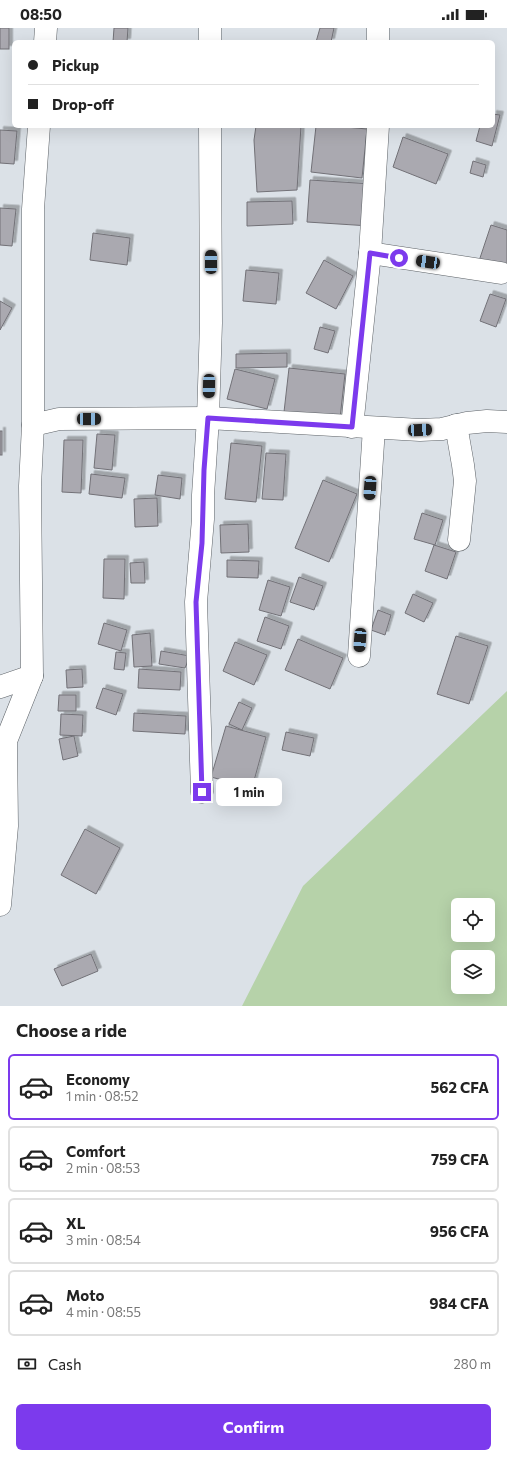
<!DOCTYPE html>
<html lang="en">
<head>
<meta charset="utf-8">
<style>
	:root { --surface:#fff; --page:#f6f6f6; --text:#222; --muted:#767676; --line:#e0e0e0; --accent:#7c3aed }
	body { margin:0; font-family:Commissioner,sans-serif; background:var(--page); color:var(--text); height:100vh; display:flex; flex-direction:column; font-size:15px; white-space:nowrap }
	* { box-sizing:border-box; margin:0 }
	p { font-size:13px; color:var(--muted) }
	.icon { flex:none; width:22px; height:22px; fill:none; stroke:currentColor; stroke-width:2; stroke-linecap:round; stroke-linejoin:round }
	.map { position:relative; height:978px; overflow:hidden }
	.panel { display:flex; flex-direction:column; background:var(--surface); flex:1 }
	.panel>* { flex:none }
	.banner { position:absolute; left:12px; top:12px; width:483px; height:88px; border-radius:6px; box-shadow:0 4px 16px #0002; display:grid; align-content:center; height:88px; padding:0 16px; background:var(--surface) }
	.fabs { position:absolute; left:451px; top:870px; display:grid; gap:8px }
	.fabs a { display:grid; place-items:center; width:44px; height:44px; border-radius:6px; background:var(--surface); box-shadow:0 4px 16px #0002; font-size:20px }
	.end { position:absolute; width:18px; height:18px; margin:-9px; border:5px solid #7c3aed; background:#fff; box-shadow:0 0 0 2px #fff }
	.from { border-radius:50% }
	.bubble { position:absolute; height:28px; border-radius:6px; background:var(--surface); box-shadow:0 4px 16px #0002; font-size:13px; font-weight:700; line-height:28px; text-align:center }
	.car { position:absolute; width:12px; height:24px; margin:-12px -6px; border-radius:5px; box-shadow:0 0 3px 1px #0007; background:linear-gradient(#222 24%,#8ab4d8 0 40%,#222 0 76%,#8ab4d8 0 86%,#222 0) }
	.banner b { display:flex; align-items:center; gap:14px; height:38px; font-size:15px }
	.banner b+b { border-top:1px solid var(--line) }
	.banner i { width:10px; height:10px; background:var(--text) }
	ul { padding:0; list-style:none }
	li { display:flex; align-items:center; gap:12px; height:66px; margin:0 8px 6px; padding:0 8px; border:2px solid var(--line); border-radius:6px }
	li div { flex:1 }
	li b { display:block; font-size:15px }
	li em { font-style:normal; font-weight:700 }
	li.selected { border-color:var(--accent) }
	li>.icon { width:36px; height:36px; stroke-width:1.5 }
	h2 { padding:0 16px; font-size:18px; line-height:48px }
	.pay { display:flex; align-items:center; gap:10px; height:44px; padding:0 16px; font-size:15px }
	.pay p { margin-inline-start:auto }
	.primary-button { display:flex; gap:8px; margin-top:auto; padding:8px 16px }
	.primary-button a { flex:1; height:46px; border-radius:6px; background:var(--accent); color:#fff; font-size:16px; font-weight:700; line-height:46px; text-align:center }
	.status { display:flex; justify-content:space-between; align-items:center; height:28px; padding:0 20px; background:var(--surface); direction:ltr }
	.status svg { height:11px; fill:currentColor }
	.map>svg:first-child { display:block }
	.green { fill:#b6d2a9; fill-rule:evenodd }
	.building { fill:#aaa9b0; stroke:#727177; filter:url(#shadow) }
	.lines { fill:none; stroke-linecap:round; stroke-linejoin:round }
	.minor-casing { stroke:#5d6267; stroke-width:23 }
	.minor { stroke:#fff; stroke-width:22 }
	.route { stroke:#7c3aed; stroke-width:5 }
</style>
</head>
<body>
<div class="status"><b>08:50</b><svg viewBox="0 0 49 12"><path d="M0 12V9h3v3zM5 12V6h3v6zM10 12V3h3v9zM15 12V0h3v12zM26 1h20v11H26zM47 4h2v5h-2z"/></svg></div>
<div class="map">
<svg width="507" height="978" viewBox="0 0 507 978">
	<defs>
		<filter id="shadow"><feDropShadow dx="3.5" dy="-3.5" stdDeviation="0" flood-color="#0004"/></filter>
	</defs>
	<rect width="100%" height="100%" fill="#dbe1e7"/>
	<path class="green" d="M507,663V978H242L303,858ZM458,877H488V907H458ZM458,929H488V959H458Z"/>
	<g class="building">
		<rect x="0" y="0" width="9" height="21"/>
		<path d="M114,0H128L127,14H113Z"/>
		<path d="M320,0H334L331,14H316Z"/>
		<path d="M493,86L500,87L492,118L476,113L480,98H493Z"/>
		<path d="M256,98H301L297,162L257,164L254,112Z"/>
		<path d="M316,98H335L367,101L362,150L311,144Z"/>
		<path d="M0,102L17,103L14,136L0,135Z"/>
		<path d="M403,109L448,126L436,156L393,139Z"/>
		<path d="M473,133L486,137L483,149L470,145Z"/>
		<path d="M310,152L372,156L370,198L307,194Z"/>
		<path d="M292,173L293,196L247,198V174Z"/>
		<path d="M0,180L16,181L12,218L0,217Z"/>
		<path d="M491,197L507,202V243L479,233Z"/>
		<path d="M93,205L130,210L127,237L90,232Z"/>
		<path d="M324,232L353,248L336,281L306,265Z"/>
		<path d="M246,242L279,245L276,276L243,273Z"/>
		<path d="M490,266L506,271L496,299L480,293Z"/>
		<path d="M0,273L12,280L0,302Z"/>
		<path d="M320,299L335,303L328,325L314,321Z"/>
		<path d="M287,325V339L236,340V326Z"/>
		<path d="M289,340L345,346L340,390L284,384Z"/>
		<path d="M235,341L275,351L267,381L227,371Z"/>
		<rect x="0" y="403" width="2" height="24"/>
		<path d="M97,406L115,407L112,442L94,440Z"/>
		<path d="M64,412H83L81,465L62,464Z"/>
		<path d="M231,415L262,418L256,474L225,471Z"/>
		<path d="M266,425L286,426L283,472L262,471Z"/>
		<path d="M91,446L125,450L122,470L89,466Z"/>
		<path d="M158,447L182,450L180,471L155,467Z"/>
		<path d="M323,452L357,466L329,534L295,520Z"/>
		<path d="M157,470L158,498L135,499L134,471Z"/>
		<path d="M422,485L443,492L435,517L414,511Z"/>
		<path d="M248,496L249,524L221,525L220,497Z"/>
		<path d="M434,517L456,524L447,551L425,543Z"/>
		<path d="M104,531H125L124,571L103,570Z"/>
		<path d="M227,532L259,533L258,550L227,549Z"/>
		<path d="M144,534L145,555H131L130,535Z"/>
		<path d="M299,549L323,558L314,582L290,574Z"/>
		<path d="M268,552L290,559L281,588L259,582Z"/>
		<path d="M413,566L433,575L424,594L405,585Z"/>
		<path d="M378,582L391,587L385,607L371,602Z"/>
		<path d="M265,589L289,598L281,621L257,613Z"/>
		<path d="M104,595L127,602L121,623L98,616Z"/>
		<path d="M150,605L152,638L134,639L132,607Z"/>
		<path d="M456,608L488,618L469,676L437,666Z"/>
		<path d="M298,611L343,630L330,661L285,642Z"/>
		<path d="M235,614L267,627L254,657L223,643Z"/>
		<path d="M161,623L190,628L185,640L159,636Z"/>
		<path d="M116,624L126,625L124,642L114,641Z"/>
		<path d="M82,641L83,659L67,660L66,642Z"/>
		<path d="M139,641L181,644L180,662L138,660Z"/>
		<path d="M103,660L123,666L116,687L96,680Z"/>
		<path d="M59,667H76V683H58Z"/>
		<path d="M239,674L252,680L242,702L229,696Z"/>
		<path d="M134,685L186,688L185,706L133,703Z"/>
		<path d="M61,686L83,687L82,708L60,707Z"/>
		<path d="M226,698L266,709L252,760L211,749Z"/>
		<path d="M286,704L314,710L310,728L282,722Z"/>
		<path d="M74,708L78,728L63,732L59,711Z"/>
		<path d="M85,801L120,820L96,866L61,847Z"/>
		<path d="M91,926L98,943L62,958L54,941Z"/>
	</g>
	<g class="lines">
		<g class="minor-casing">
			<g id="minor">
				<path d="M210,0V14"/>
				<path d="M378,0V14"/>
				<path d="M45,14L46,0"/>
				<path d="M370,225L501,245"/>
				<path d="M33,397L59,391L208,390L420,402L442,401L467,395L487,393L507,394"/>
				<path d="M456,397L463,437L465,453L459,512"/>
				<path d="M352,399L370,225L378,98"/>
				<path d="M359,628L374,400"/>
				<path d="M0,659L32,648"/>
				<path d="M202,764L196,574L203,491V467L208,390L211,295L210,98"/>
				<path d="M0,877L7,798L6,713L32,648L30,458L33,397V181L39,98"/>
			</g>
		</g>
		<use href="#minor" class="minor"/>
	</g>
	<g class="lines">
		<path class="route" d="M202,764L196,574L202,515L204,442L208,390L352,399L370,225L399,230"/>
	</g>
</svg>
<div class="fabs">
<a><svg class="icon" aria-label="locate" viewBox="0 0 24 24"><circle cx="12" cy="12" r="6"/><path d="M12 2v4M12 18v4M2 12h4M18 12h4"/></svg></a>
<a><svg class="icon" aria-label="layers" viewBox="0 0 24 24"><path d="M12 4l9 5-9 5-9-5zM3 14l9 5 9-5"/></svg></a>
</div>
<i class="end from" style="left:399px;top:230px"></i>
<i class="end" style="left:202px;top:764px"></i>
<div class="bubble" style="left:216px;top:750px;width:66px">1 min</div>
<i class="car" style="left:211px;top:234px;rotate:0deg"></i>
<i class="car" style="left:428px;top:234px;rotate:278deg"></i>
<i class="car" style="left:209px;top:358px;rotate:181deg"></i>
<i class="car" style="left:89px;top:391px;rotate:90deg"></i>
<i class="car" style="left:420px;top:402px;rotate:87deg"></i>
<i class="car" style="left:370px;top:460px;rotate:184deg"></i>
<i class="car" style="left:360px;top:612px;rotate:184deg"></i>
<div class="banner">
<b><i class="from"></i>Pickup</b>
<b><i></i>Drop-off</b>
</div>
</div>
<section class="panel">
<h2>Choose a ride</h2>
<ul>
<li class="selected"><svg class="icon" aria-label="car" viewBox="0 0 24 24"><path d="M5 17H2v-5l4-1 3-4h7l3 4 3 1v5h-3M9 17h6M6 11h13"/><circle cx="7" cy="17" r="2"/><circle cx="17" cy="17" r="2"/></svg><div><b>Economy</b><p>1 min · 08:52</p></div><em>562 CFA</em></li>
<li><svg class="icon" aria-label="car" viewBox="0 0 24 24"><path d="M5 17H2v-5l4-1 3-4h7l3 4 3 1v5h-3M9 17h6M6 11h13"/><circle cx="7" cy="17" r="2"/><circle cx="17" cy="17" r="2"/></svg><div><b>Comfort</b><p>2 min · 08:53</p></div><em>759 CFA</em></li>
<li><svg class="icon" aria-label="car" viewBox="0 0 24 24"><path d="M5 17H2v-5l4-1 3-4h7l3 4 3 1v5h-3M9 17h6M6 11h13"/><circle cx="7" cy="17" r="2"/><circle cx="17" cy="17" r="2"/></svg><div><b>XL</b><p>3 min · 08:54</p></div><em>956 CFA</em></li>
<li><svg class="icon" aria-label="car" viewBox="0 0 24 24"><path d="M5 17H2v-5l4-1 3-4h7l3 4 3 1v5h-3M9 17h6M6 11h13"/><circle cx="7" cy="17" r="2"/><circle cx="17" cy="17" r="2"/></svg><div><b>Moto</b><p>4 min · 08:55</p></div><em>984 CFA</em></li>
</ul>
<div class="pay"><svg class="icon" aria-label="cash" viewBox="0 0 24 24"><path d="M3 7h18v10H3z"/><circle cx="12" cy="12" r="2"/></svg>Cash<p>280 m</p></div>
<div class="primary-button"><a>Confirm</a></div>
</section>
</body>
</html>
